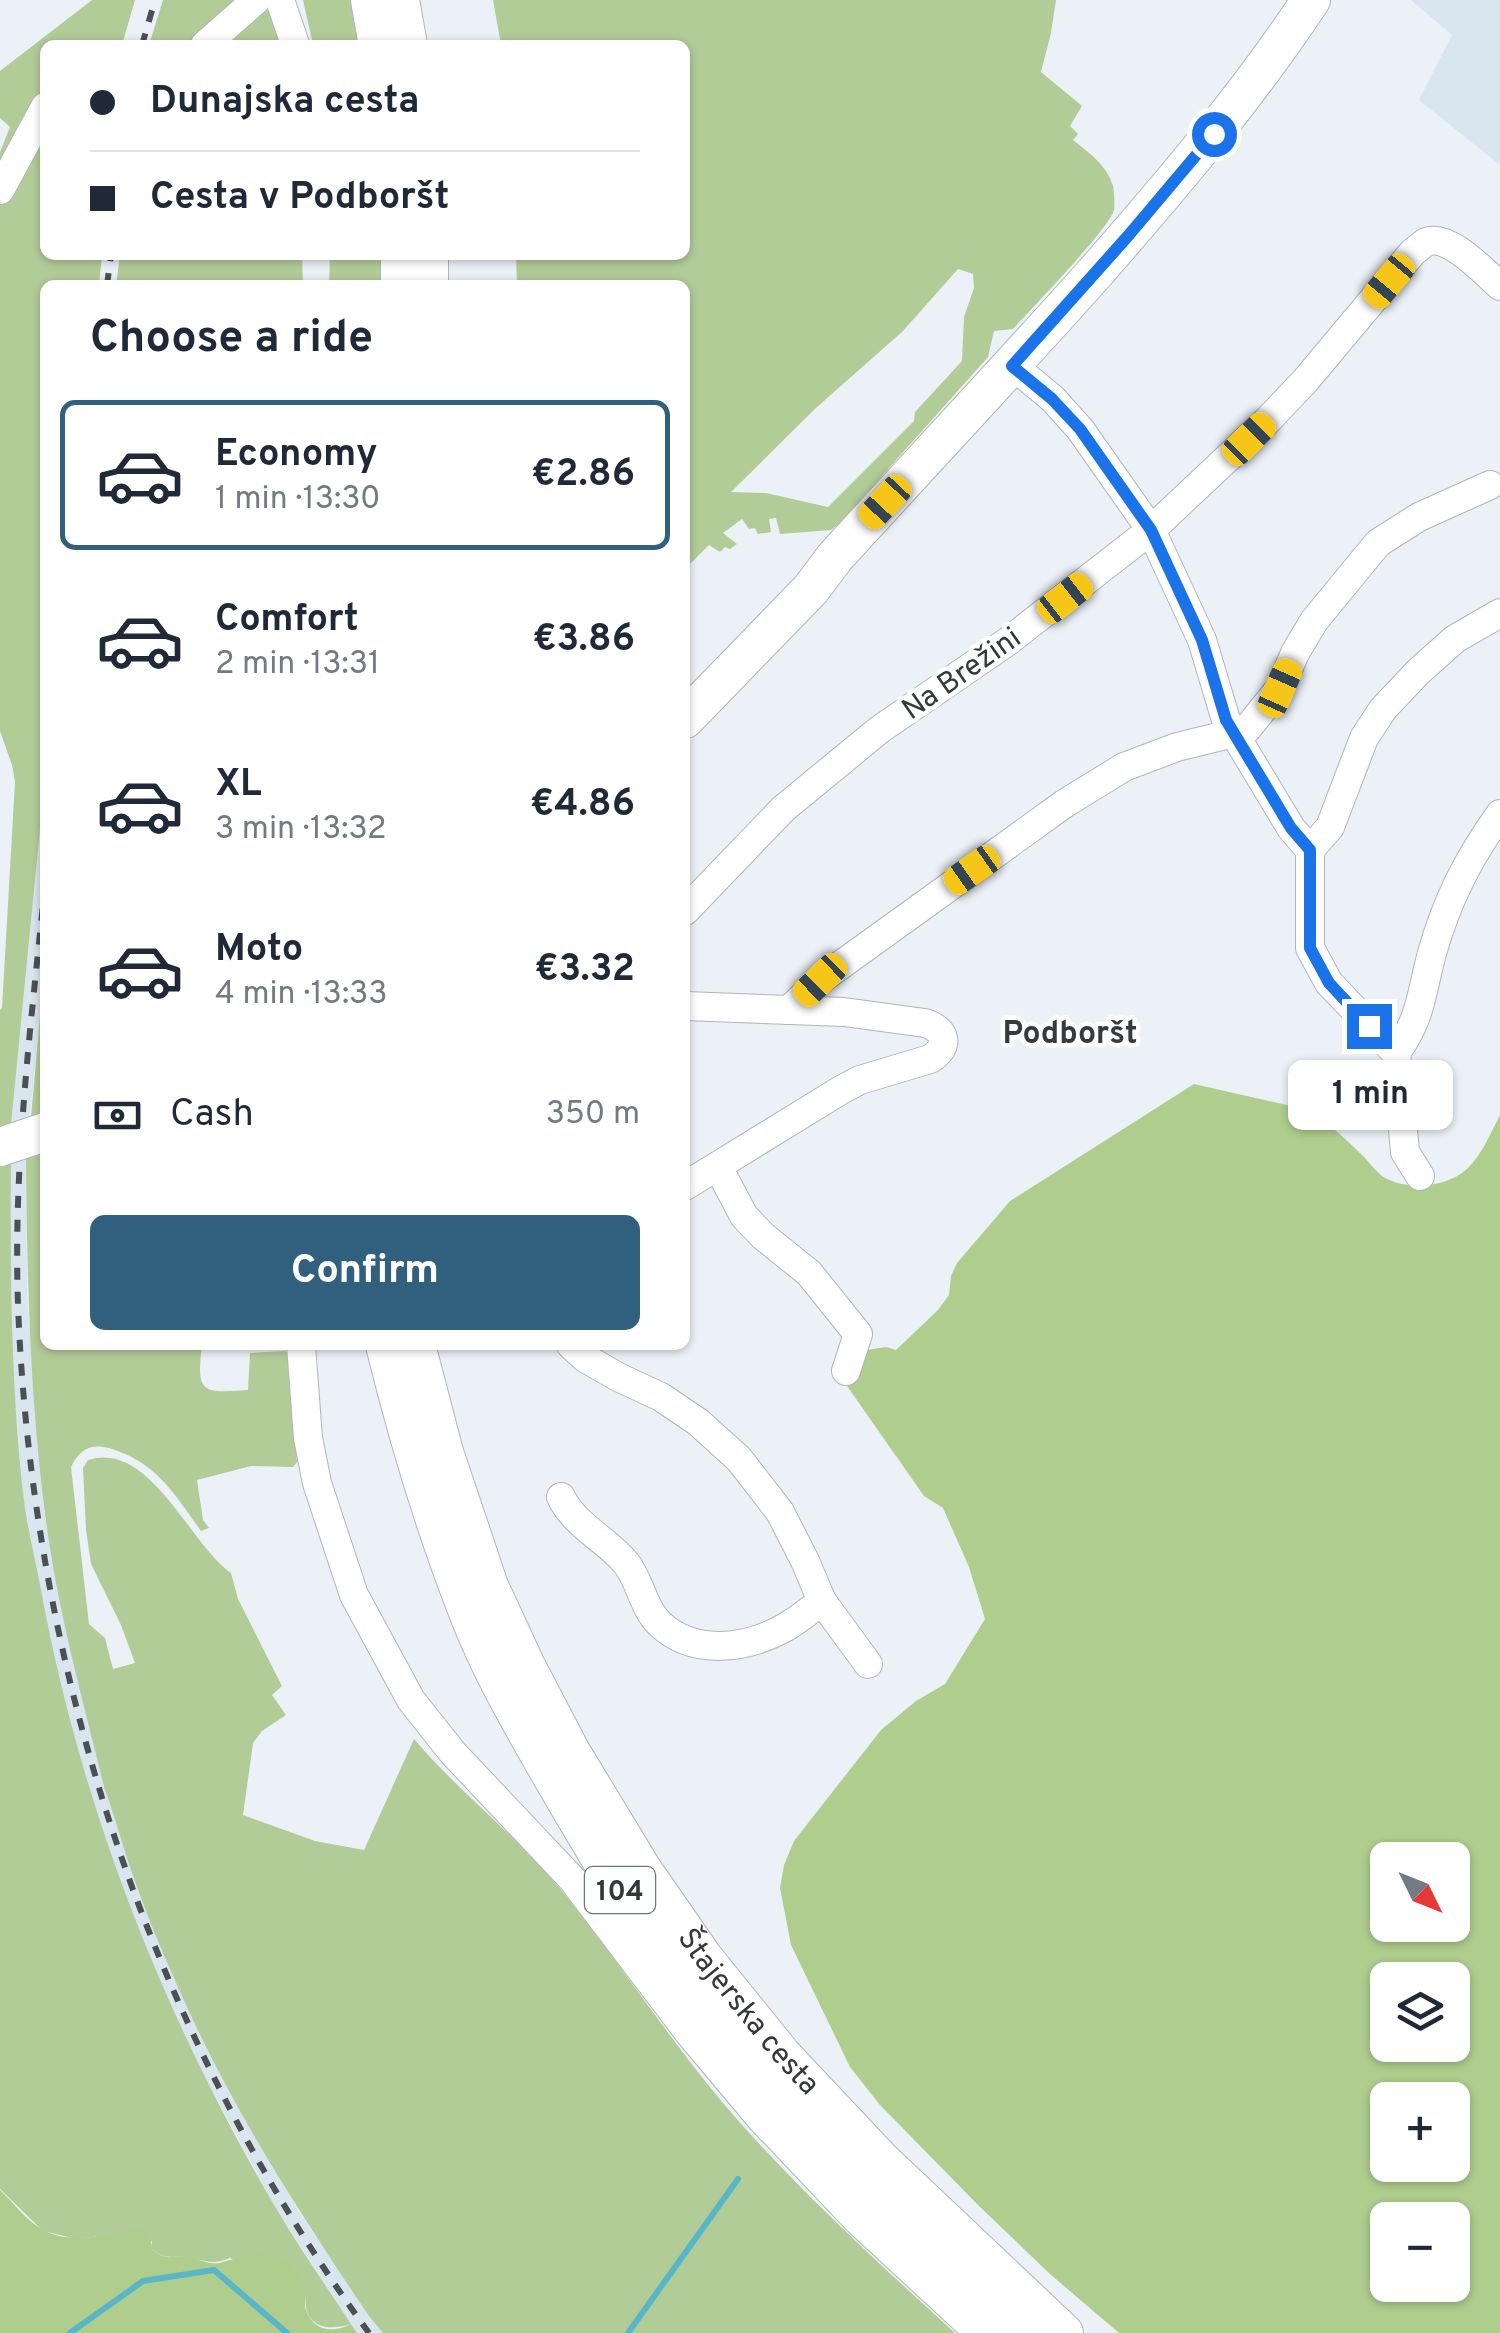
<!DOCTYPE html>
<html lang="en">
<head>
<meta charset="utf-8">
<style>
	:root { --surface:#fff; --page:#f6f6f7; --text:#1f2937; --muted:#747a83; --line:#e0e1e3; --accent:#30607e }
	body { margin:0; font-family:Overpass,sans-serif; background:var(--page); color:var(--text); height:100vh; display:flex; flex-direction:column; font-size:38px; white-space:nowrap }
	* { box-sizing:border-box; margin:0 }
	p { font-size:32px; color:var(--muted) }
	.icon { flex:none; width:55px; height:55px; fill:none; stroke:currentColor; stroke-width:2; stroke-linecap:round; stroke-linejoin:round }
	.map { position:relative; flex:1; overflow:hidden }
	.sheet { position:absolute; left:40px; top:280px; width:650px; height:1070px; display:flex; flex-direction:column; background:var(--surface); border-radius:15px; box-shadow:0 2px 8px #0004 }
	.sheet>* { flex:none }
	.guide { position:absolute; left:40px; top:40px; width:650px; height:220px; border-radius:15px; box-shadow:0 2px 8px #0004; display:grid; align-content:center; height:220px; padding:0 50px; background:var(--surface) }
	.needle { width:65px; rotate:133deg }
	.tools { position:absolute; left:1370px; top:1842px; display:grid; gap:20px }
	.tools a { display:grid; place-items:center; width:100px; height:100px; border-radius:15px; background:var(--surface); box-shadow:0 2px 8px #0004; font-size:50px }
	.end { position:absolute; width:45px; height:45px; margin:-22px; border:12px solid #1a73e8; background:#fff; box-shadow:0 0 0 5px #fff }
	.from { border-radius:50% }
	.bubble { position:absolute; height:70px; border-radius:15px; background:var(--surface); box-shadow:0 2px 8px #0004; font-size:32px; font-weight:700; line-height:70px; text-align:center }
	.car { position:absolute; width:30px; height:60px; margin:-30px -15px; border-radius:12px; box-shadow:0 0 8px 2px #0007; background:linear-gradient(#f5c518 24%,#345 0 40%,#f5c518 0 76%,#345 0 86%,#f5c518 0) }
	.guide b { display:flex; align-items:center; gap:35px; height:95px; font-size:38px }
	.guide b+b { border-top:2px solid var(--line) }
	.guide i { width:25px; height:25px; background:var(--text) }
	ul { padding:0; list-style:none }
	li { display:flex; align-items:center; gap:30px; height:150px; margin:0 20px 15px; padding:0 30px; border:5px solid transparent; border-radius:15px }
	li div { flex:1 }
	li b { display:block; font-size:38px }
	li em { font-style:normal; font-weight:700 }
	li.current { border-color:var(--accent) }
	li>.icon { width:90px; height:90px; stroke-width:1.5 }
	h2 { padding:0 50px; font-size:45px; line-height:120px }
	.pay { display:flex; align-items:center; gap:25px; height:110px; padding:0 50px; font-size:38px }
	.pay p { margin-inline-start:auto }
	.button { display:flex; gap:20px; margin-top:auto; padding:20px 50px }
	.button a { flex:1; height:115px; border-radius:15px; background:var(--accent); color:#fff; font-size:40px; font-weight:700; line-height:115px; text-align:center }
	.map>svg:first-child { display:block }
	.built { fill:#d9e5ef }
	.green { fill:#b2cc98; fill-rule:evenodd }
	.forest { fill:#afce8e; fill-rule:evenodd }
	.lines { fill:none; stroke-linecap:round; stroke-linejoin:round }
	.stream { stroke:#58b6c7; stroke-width:6 }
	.minor-casing { stroke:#afb5ba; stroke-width:30 }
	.major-casing { stroke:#afb5ba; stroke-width:40 }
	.minor { stroke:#fff; stroke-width:28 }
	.major { stroke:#fff; stroke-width:38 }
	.rail { stroke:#4d4f52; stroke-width:6; stroke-dasharray:12 12; stroke-linecap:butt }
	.major-bridge-casing { stroke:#afb5ba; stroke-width:40; stroke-linecap:butt }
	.major-bridge { stroke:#fff; stroke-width:38 }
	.route { stroke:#1a73e8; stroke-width:12 }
	.labels { text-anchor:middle; stroke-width:9; stroke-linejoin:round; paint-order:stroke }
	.shield { fill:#fdfeff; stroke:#717374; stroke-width:2.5 }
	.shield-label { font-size:28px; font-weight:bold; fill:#353739 }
	.street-label { font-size:30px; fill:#353739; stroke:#fdfeff }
	.neighbourhood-label { font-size:32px; font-weight:bold; fill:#343a3e; stroke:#fdfeff }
</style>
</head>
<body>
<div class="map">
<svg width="1500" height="2333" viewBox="0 0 1500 2333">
	<rect width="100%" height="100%" fill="#ebf1f7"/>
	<g class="built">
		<path d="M1411,0H1500V165L1419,100L1452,35Z"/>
		<path d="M45,778V959L26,1156L27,1295L41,1475L57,1590L104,1787L242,2114L302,2217L383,2333H357L351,2324L274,2205L193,2055L141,1937L108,1847L72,1734L55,1666L23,1496L13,1371L10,1281L11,1125Z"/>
	</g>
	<g class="green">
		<path d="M92,0H135L122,45H45V99L0,178V152L10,127L0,118V71Z"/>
		<path d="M163,0H245L194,45H149Z"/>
		<path d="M303,0H358L366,45H313Z"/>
		<path d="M493,0H1056L1051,33L1041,72L1082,106L1070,126L1078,134L1073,140C1089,153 1107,165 1113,186C1114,192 1115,204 1114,210C1109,229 1031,309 1013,329L994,331L988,357L840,523L831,530L780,534L776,518L769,519L771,532L758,534L755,528L749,529L742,519L723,533L737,544L730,549L725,547L720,552L709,545L685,569V285H517L516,255H685V45H501ZM958,269L973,274L974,288L964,317L962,361L915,412L914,421L828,507L766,493L731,492L816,408L903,331Z"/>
		<path d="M261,9L274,12L289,45H216Z"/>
		<path d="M45,144V255H102L99,285H45V778L11,1125L0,1128V1010L2,1008L15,782L12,765L0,731V204L2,196L29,158Z"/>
		<path d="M120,255H302L303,285H116Z"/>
		<path d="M330,255H387L388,285H329Z"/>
		<path d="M45,959V1113L31,1117Z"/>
		<path d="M45,1150V1345H202C196,1394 202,1393 248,1390L250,1353L285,1351L290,1356L297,1462L293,1467L251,1466L197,1480L203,1520L209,1528L201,1531C174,1493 156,1462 109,1448C90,1443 79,1450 71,1467L89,1624L105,1638L113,1669L135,1663L121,1625L91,1564L86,1530L83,1468L88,1460C150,1440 190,1545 231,1573L238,1599L282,1686L272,1695L286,1715L262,1731L253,1743L243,1815L315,1841L364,1850L414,1739C460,1793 517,1836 562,1891C618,1960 666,2035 723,2103C794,2186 875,2260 955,2333H383L369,2316C298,2211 229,2104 178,1987C160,1948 144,1908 130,1867C121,1840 114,1814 104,1787C84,1704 60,1620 48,1535C30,1410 27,1282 26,1156Z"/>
		<path d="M11,1161C10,1272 11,1383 23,1493C27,1526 35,1558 41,1590C81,1807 162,2013 273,2203C297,2244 325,2284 351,2324C323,2333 302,2324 306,2293L230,2258C215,2265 205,2261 190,2258C174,2254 165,2262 152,2249V2241L100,2236L76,2239L43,2231L0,2189V1164Z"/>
	</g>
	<g class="forest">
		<path d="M1194,1084L1309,1110C1328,1123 1346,1139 1363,1156C1370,1163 1377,1173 1385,1178C1409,1191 1447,1187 1467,1169C1482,1155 1491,1132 1500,1115V2333H1119L1050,2274L979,2206L880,2105L850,2067L791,1945L780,1888L784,1865L794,1841L881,1730L916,1701L945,1684L985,1619L969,1567L943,1508L924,1496L847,1386L851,1369L867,1350L886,1347L896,1350L938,1310L949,1295L951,1276L957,1263L1010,1201ZM1388,1860H1452V1925H1388ZM1388,1980H1452V2045H1388ZM1388,2100H1452V2165H1388ZM1388,2220H1452V2285H1388Z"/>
		<path d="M0,2190C13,2202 25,2219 40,2228C70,2247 108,2234 140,2227C149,2233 152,2239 152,2249C165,2262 173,2255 188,2257C199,2258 207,2265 219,2263C240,2259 258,2246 280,2258C290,2264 302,2276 305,2287C308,2295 303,2303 306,2310C314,2332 333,2333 351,2324L357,2333H0Z"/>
	</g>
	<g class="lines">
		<g class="stream">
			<path d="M70,2333L143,2281L214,2270L287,2333"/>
			<path d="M628,2333L738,2179"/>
		</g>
		<g class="minor-casing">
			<g id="minor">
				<path d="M280,0L295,44"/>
				<path d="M205,45L256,0"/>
				<path d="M0,190L45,107"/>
				<path d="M1012,365L1053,399L1080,429L1151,530L1202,640L1226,720L1291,828L1310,850V948L1329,983L1396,1053"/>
				<path d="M1310,850L1330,827L1364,738L1383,709L1418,672L1455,639L1500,613"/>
				<path d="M685,911L783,809L879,730L1007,642L1151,530L1267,421L1305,381L1413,252C1418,249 1421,245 1426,242C1449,233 1484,272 1500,286"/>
				<path d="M685,1006L844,1012L925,1023C947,1030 950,1047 930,1059L860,1080L841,1090L685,1186"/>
				<path d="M789,1010L820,980L1064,804L1124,767L1177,747L1246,730L1280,688L1295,653L1314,621L1378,543L1419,517L1490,485"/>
				<path d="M718,1167L744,1216L763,1236L809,1273L858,1334L846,1371"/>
				<path d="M1420,1176L1405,1152L1396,1053C1422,1017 1421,993 1432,953C1447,900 1468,859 1500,814"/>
				<path d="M301,1345L308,1438L317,1483L354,1595L411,1700L453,1753L572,1879L689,2033L761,2119L858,2221L979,2333"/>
				<path d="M571,1345L585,1358L618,1377L661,1397L698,1422L739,1459L780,1512L805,1561L822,1601L868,1664"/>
				<path d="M561,1497C575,1526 606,1539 626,1563C640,1580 643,1608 660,1624C694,1656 746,1649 784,1628C797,1621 810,1610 822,1601"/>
			</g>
		</g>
		<g class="major-casing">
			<g id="major">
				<path d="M370,0L378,45"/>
				<path d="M400,0L408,45"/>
				<path d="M400,255V285"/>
				<path d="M429,255V285"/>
				<path d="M685,719L811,589L835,557C921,463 1008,370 1093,275C1170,187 1246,98 1311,0"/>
				<path d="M385,1345C407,1435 434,1525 468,1612C490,1670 523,1726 554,1780C587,1837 620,1893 657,1947C757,2092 887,2215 1017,2333"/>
				<path id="s1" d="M416,1345L444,1452L489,1586L525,1664L571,1752L642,1869L703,1957L783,2056L881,2160L1064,2333"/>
			</g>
		</g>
		<use href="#minor" class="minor"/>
		<use href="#major" class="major"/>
		<g class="rail">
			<path d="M142,45L155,0"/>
			<path d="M107,285L111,255"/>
			<path d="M45,885C31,1024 13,1164 18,1305C32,1673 152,2035 369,2333"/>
		</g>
		<g class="major-bridge-casing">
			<path id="major-bridge" d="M0,1147L45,1132"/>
		</g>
		<use href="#major-bridge" class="major-bridge"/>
	</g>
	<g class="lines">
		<path class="route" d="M1214,134L1128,236L1012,366L1052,399L1080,429L1151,530L1202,640L1226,720L1291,828L1310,850V948L1329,983L1369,1026"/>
	</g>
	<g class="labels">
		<rect class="shield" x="585" y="1867" width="70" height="46" rx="8"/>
		<g class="shield-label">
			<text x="620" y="1900">104</text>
		</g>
		<g class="street-label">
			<text transform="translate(961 673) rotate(-35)" y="10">Na Brežini</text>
			<text dy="10" stroke="none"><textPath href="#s1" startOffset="752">Štajerska cesta</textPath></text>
		</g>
		<g class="neighbourhood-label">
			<text x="1070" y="1043">Podboršt</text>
		</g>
	</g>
</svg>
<div class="tools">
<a><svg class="needle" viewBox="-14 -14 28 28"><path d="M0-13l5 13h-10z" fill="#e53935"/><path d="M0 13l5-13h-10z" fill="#747a83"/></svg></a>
<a><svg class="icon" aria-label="layers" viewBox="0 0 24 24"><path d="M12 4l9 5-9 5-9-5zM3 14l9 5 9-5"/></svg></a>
<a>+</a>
<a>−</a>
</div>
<i class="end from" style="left:1214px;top:134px"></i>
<i class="end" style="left:1369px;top:1026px"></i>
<div class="bubble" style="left:1288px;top:1060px;width:165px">1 min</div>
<i class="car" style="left:1389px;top:281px;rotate:220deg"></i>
<i class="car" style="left:1249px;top:439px;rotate:45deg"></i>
<i class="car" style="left:885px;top:502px;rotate:223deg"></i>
<i class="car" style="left:1065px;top:598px;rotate:52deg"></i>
<i class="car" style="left:1280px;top:688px;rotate:24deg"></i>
<i class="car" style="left:972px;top:870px;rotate:235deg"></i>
<i class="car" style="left:820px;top:980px;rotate:226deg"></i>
<div class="guide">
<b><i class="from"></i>Dunajska cesta</b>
<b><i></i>Cesta v Podboršt</b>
</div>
<section class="sheet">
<h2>Choose a ride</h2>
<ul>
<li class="current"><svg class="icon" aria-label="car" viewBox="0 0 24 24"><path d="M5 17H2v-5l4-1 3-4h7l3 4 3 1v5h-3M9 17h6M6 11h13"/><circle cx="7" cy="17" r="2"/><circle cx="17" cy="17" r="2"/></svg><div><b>Economy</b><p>1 min · 13:30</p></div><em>€2.86</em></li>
<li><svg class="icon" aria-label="car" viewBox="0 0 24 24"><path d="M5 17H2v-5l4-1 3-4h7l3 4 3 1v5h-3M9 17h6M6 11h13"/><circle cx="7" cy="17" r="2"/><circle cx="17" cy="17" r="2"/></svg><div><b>Comfort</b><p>2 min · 13:31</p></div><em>€3.86</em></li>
<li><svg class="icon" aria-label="car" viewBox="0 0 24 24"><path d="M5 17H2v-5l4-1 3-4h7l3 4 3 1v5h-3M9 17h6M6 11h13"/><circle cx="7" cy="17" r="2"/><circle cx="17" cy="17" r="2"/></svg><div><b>XL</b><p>3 min · 13:32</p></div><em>€4.86</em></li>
<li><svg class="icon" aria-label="car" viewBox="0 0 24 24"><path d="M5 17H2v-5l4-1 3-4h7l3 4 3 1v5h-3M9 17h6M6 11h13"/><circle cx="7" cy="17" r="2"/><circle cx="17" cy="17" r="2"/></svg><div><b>Moto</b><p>4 min · 13:33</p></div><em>€3.32</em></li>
</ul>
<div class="pay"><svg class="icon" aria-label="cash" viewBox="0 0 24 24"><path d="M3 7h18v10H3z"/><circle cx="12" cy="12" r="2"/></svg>Cash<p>350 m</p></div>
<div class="button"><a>Confirm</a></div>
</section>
</div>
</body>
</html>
